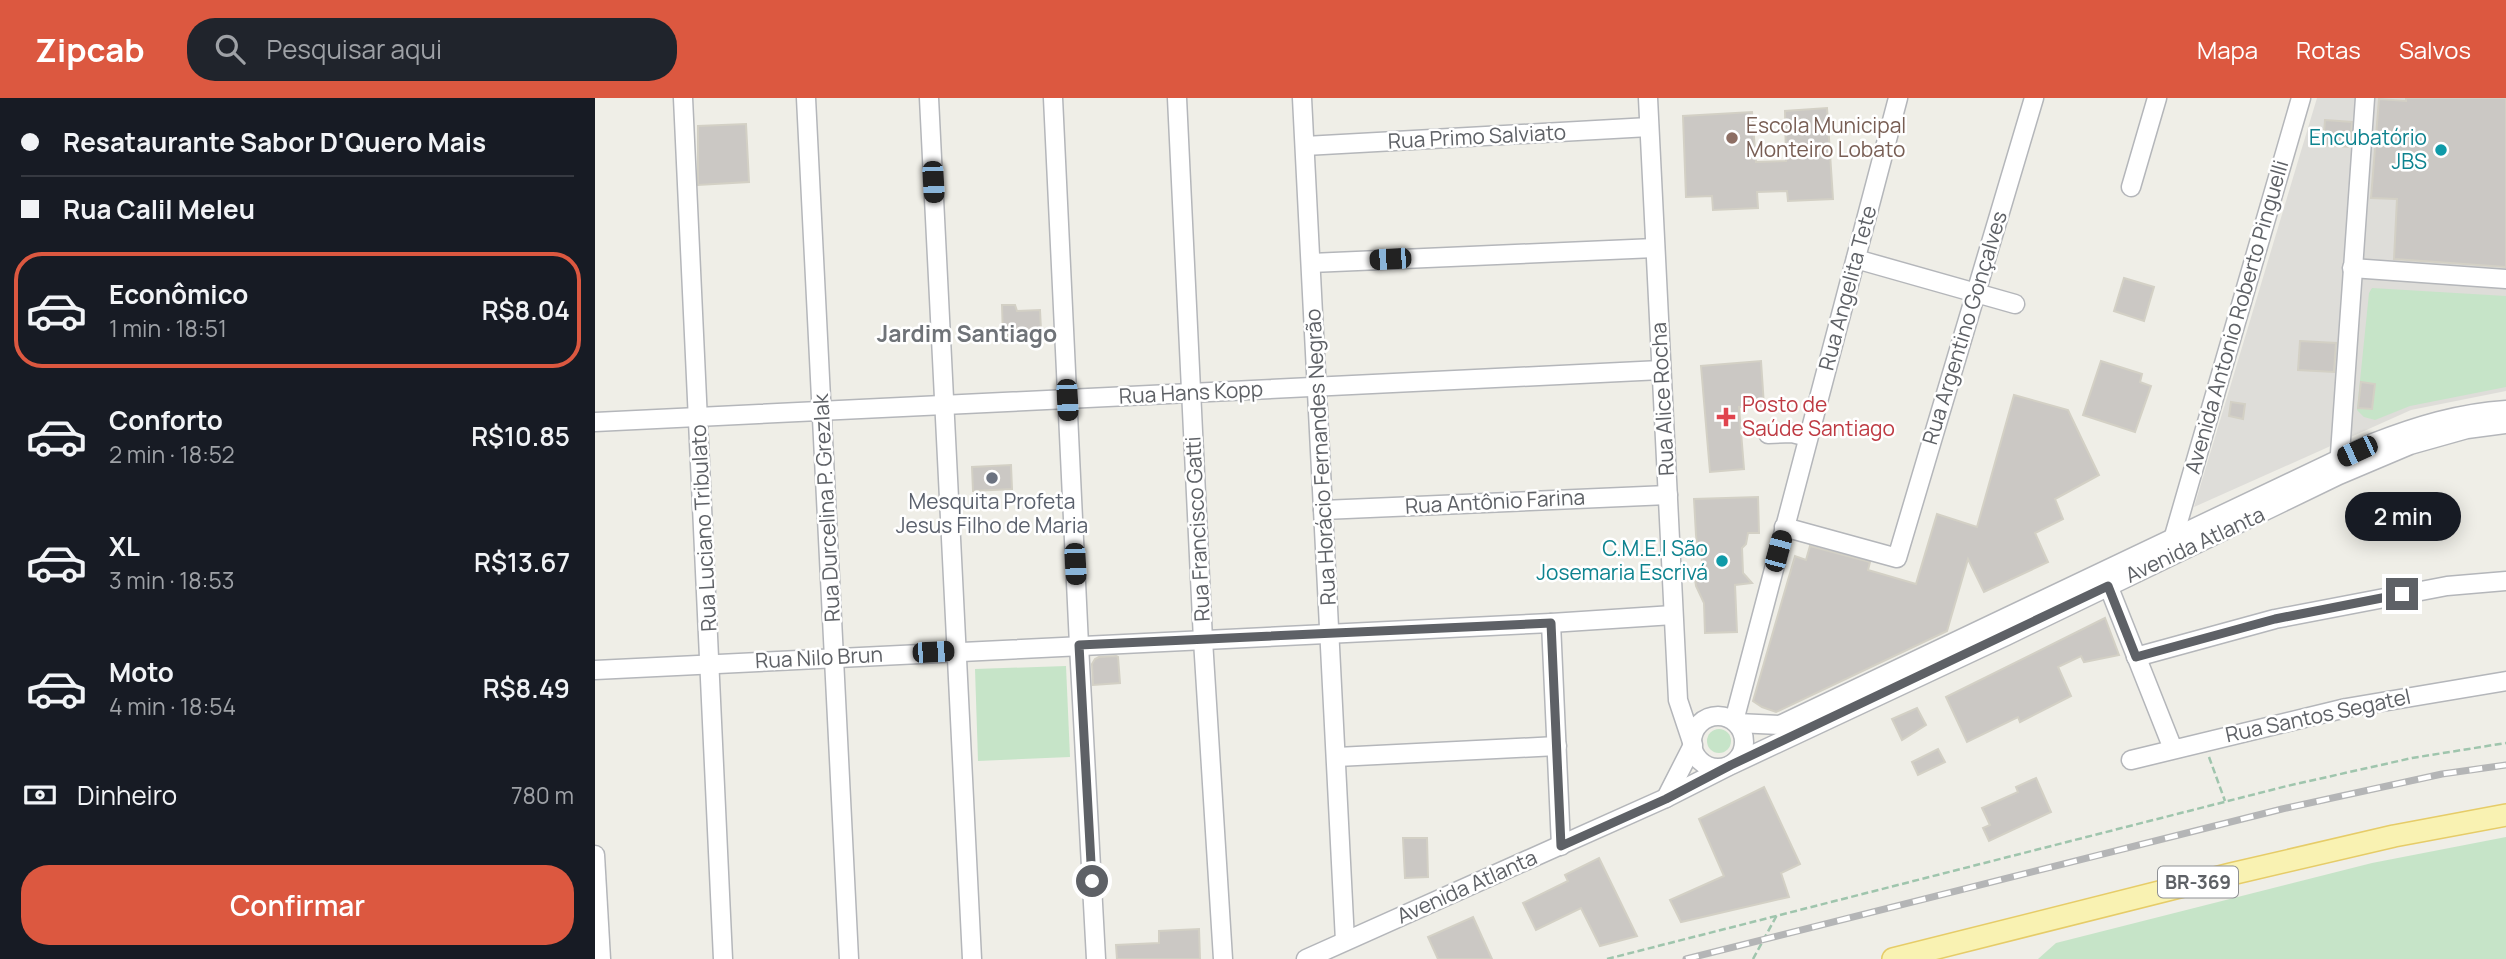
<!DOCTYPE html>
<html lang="pt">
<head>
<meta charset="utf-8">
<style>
	:root { --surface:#171b24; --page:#20242c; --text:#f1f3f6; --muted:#9ea1a6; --line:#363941; --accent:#dc5840 }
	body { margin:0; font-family:Manrope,sans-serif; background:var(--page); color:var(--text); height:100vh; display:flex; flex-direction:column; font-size:26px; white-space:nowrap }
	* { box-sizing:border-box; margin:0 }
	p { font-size:23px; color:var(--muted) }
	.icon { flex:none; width:38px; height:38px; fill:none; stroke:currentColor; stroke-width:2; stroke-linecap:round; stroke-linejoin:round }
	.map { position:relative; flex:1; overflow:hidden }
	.drawer { display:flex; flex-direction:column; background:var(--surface); width:595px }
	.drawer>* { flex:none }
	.top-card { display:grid; align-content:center; height:154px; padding:0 21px; background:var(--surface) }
	.end { position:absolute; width:32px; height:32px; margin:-16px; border:9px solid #5e6166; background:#fff; box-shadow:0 0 0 4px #fff }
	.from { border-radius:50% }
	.bubble { position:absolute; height:49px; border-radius:24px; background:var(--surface); box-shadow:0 4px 18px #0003; font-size:23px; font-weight:600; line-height:49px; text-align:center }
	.car { position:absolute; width:21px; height:42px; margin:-21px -10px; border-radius:9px; box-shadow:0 0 5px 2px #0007; background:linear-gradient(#222 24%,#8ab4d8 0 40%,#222 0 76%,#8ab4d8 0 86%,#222 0) }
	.top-card b { display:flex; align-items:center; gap:24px; height:66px; font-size:26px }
	.top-card b+b { border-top:2px solid var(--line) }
	.top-card i { width:18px; height:18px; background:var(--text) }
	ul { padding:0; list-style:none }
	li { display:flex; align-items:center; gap:21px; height:116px; margin:0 14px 10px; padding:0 7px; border:4px solid transparent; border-radius:28px }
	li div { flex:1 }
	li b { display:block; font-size:26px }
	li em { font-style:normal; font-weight:600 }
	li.on { border-color:var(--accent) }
	li>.icon { width:63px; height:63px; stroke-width:1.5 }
	.pay { display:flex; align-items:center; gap:18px; height:77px; padding:0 21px; font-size:26px }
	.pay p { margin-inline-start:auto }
	.primary-button { display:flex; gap:14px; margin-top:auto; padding:14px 21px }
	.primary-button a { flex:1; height:80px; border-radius:28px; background:var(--accent); color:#fff; font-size:28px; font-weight:600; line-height:80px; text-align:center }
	header { display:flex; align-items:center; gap:42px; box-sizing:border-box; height:98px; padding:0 35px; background:var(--accent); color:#fff }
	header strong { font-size:33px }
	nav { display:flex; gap:38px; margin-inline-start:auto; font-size:24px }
	.search { width:490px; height:63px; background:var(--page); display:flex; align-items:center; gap:18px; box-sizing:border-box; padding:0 24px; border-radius:28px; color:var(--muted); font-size:26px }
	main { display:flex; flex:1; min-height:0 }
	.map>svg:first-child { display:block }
	.industrial { fill:#deddd9 }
	.green { fill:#c6e4c8 }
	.building { fill:#cbc8c4; stroke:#d3d0c5; stroke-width:2 }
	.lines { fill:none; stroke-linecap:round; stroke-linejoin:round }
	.minor-casing { stroke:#b4b6ba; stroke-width:21 }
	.major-casing { stroke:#e6cc68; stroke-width:24 }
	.path { stroke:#9fc5ad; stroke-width:2.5; stroke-dasharray:7 3.5; stroke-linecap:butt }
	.minor { stroke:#fff; stroke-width:18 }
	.major { stroke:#f9f2b2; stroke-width:21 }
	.rail-casing { stroke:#b4b5b6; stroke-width:7 }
	.rail { stroke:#fff; stroke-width:4.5; stroke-dasharray:13; stroke-linecap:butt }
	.route { stroke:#5e6166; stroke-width:9 }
	.education-dot { fill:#8d6e63; stroke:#fff; stroke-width:2.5 }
	.culture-dot { fill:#0f9aa8; stroke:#fff; stroke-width:2.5 }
	.health-dot { fill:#e0444e; stroke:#fff; stroke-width:2.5 }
	.worship-dot { fill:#6b7280; stroke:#fff; stroke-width:2.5 }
	.labels { text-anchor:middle; stroke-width:5; stroke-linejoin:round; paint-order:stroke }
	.shield { fill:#fff; stroke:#8e9094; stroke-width:2 }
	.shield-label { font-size:19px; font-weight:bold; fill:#5e6166 }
	.education-label { font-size:21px; fill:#785e54; stroke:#fff; text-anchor:start }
	.street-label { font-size:21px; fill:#5e6166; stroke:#fff }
	.culture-label { font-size:21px; fill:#0d838f; stroke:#fff; text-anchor:end }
	.health-label { font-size:21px; fill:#be3a42; stroke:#fff; text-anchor:start }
	.worship-label { font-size:21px; fill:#5b616d; stroke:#fff }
	.neighbourhood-label { font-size:23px; font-weight:bold; fill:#6f7378; stroke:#fff }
</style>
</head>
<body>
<header>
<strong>Zipcab</strong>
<div class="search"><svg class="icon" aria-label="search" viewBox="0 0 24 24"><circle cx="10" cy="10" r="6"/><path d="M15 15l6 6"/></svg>Pesquisar aqui</div>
<nav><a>Mapa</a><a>Rotas</a><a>Salvos</a></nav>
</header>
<main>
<section class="drawer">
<div class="top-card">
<b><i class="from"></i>Resataurante Sabor D'Quero Mais</b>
<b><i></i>Rua Calil Meleu</b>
</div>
<ul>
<li class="on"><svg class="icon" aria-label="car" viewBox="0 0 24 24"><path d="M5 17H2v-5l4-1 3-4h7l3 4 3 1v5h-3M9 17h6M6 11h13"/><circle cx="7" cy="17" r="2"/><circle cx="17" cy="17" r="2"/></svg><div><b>Econômico</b><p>1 min · 18:51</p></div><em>R$8.04</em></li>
<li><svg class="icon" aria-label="car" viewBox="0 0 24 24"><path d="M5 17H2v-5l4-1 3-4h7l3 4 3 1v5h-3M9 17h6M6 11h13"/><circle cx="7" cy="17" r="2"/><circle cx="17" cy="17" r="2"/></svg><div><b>Conforto</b><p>2 min · 18:52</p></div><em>R$10.85</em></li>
<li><svg class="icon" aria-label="car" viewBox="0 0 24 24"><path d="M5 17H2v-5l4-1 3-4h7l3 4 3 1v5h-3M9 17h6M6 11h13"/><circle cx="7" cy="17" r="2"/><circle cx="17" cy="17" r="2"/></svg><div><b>XL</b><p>3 min · 18:53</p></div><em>R$13.67</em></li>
<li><svg class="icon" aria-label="car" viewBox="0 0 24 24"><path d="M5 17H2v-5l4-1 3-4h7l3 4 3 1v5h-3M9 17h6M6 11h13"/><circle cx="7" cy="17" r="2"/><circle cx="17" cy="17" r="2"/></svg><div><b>Moto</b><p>4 min · 18:54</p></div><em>R$8.49</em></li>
</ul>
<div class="pay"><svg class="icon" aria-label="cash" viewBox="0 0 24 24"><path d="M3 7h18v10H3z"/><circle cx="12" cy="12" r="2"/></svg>Dinheiro<p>780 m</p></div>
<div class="primary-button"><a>Confirmar</a></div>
</section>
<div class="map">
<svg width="1911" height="861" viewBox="0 0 1911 861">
	<rect width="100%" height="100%" fill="#efeee7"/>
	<path class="industrial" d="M1722,0H1911V293L1816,312L1599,409Z"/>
	<g class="green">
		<path d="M1777,190L1911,198V289L1815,308L1780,322L1769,319L1762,312L1774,195Z"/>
		<path d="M471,568L475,659L383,663L380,571Z"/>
		<circle cx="1124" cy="643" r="12"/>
		<path d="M1911,739V861H1443L1461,845L1777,765Z"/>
	</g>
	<g class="building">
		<path d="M1811,0H1911V169L1799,161L1802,101L1776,100L1784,1L1811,3Z"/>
		<path d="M1232,10L1238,101L1193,103L1192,93L1162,94L1163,110L1118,112L1117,98L1091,99L1088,18L1157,14L1161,64L1191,63L1190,13Z"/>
		<path d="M1730,22L1757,24L1755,49L1728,47Z"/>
		<path d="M151,26L154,84L103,87V28Z"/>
		<path d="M1529,180L1559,189L1549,223L1519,213Z"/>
		<path d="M407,207H420L422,213L445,212L446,232L421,234V238L408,239Z"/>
		<path d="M1705,243L1741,245L1739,274L1703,272Z"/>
		<path d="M1166,263L1169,308L1144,309L1149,371L1115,374L1106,268Z"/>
		<path d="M1506,263L1547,276L1545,284L1556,288L1540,334L1488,317Z"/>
		<path d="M1766,284L1780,286L1777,311L1763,310Z"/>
		<path d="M1419,297L1473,312L1504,377L1460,401L1468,421L1440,435L1453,464L1389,494L1373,461L1352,533L1181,614L1167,609L1158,603L1200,458L1211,462L1215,448L1275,464L1273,472L1321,486L1342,416L1382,429Z"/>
		<path d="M1636,304L1650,306L1648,321L1634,318Z"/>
		<path d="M416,367L417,391L378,393L377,369Z"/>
		<path d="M1163,399L1164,435H1153L1151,446L1147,450L1148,475L1157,485L1140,487L1142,534L1110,535L1109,505L1101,488L1100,481L1108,476L1106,451L1102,446L1101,437L1099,401Z"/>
		<path d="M1510,520L1524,557L1489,564L1486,558L1463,569L1476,598L1425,624L1423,619L1372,644L1351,599Z"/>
		<path d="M521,558L523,559L525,585L498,587L497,566L500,561L504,559Z"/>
		<path d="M1322,610L1331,627L1307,642L1297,621Z"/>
		<path d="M1343,651L1350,664L1323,677L1317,664Z"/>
		<path d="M1441,680L1456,714L1394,743L1388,730L1395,727L1387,710L1423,694L1421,689Z"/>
		<path d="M1169,689L1205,766L1186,775L1194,799L1086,824L1075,802L1129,778L1104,721Z"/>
		<path d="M808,740H832L833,779L810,780Z"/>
		<path d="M1004,760L1042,838L1005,848L986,810L941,832L928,805L973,783L970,777Z"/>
		<path d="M878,819L897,861H843L833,839Z"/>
		<path d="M604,831L605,861H522L521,847L564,845V833Z"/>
	</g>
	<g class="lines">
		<g class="minor-casing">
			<g id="minor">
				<path d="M88,0L128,861"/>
				<path d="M211,0L254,861"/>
				<path d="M334,0L377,861"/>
				<path d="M458,0L484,547L501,861"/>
				<path d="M582,0L608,542L628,861"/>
				<path d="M707,0L750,843"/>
				<path d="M1053,0L1083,602L1098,647L1071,700"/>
				<path d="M710,48L1054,29"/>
				<path d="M1536,89L1562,0"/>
				<path d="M1261,161L1420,206"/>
				<path d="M716,165L1060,150"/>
				<path d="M1757,170L1911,181"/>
				<path d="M0,324L1066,272"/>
				<path d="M1173,336L1197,335L1213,339"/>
				<path d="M1744,370L1770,0"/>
				<path d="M728,412L1073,397"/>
				<path d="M1189,429L1302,460L1439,0"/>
				<path d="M1581,444L1579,438L1706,0"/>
				<path d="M1509,477L1578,651"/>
				<path d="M956,525L966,748"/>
				<path d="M1541,559L1680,521L1852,488L1911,483"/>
				<path d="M0,572L956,525L1078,517"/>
				<circle cx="1123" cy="644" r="26"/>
				<path d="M1139,623L1303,0"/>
				<path d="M1142,625L1185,627L1778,345C1822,328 1864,315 1911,312"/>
				<path d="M742,659L962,648"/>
				<path d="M1536,662L1751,610L1911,583"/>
				<path d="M0,757L6,861"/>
				<path d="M711,861L1071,700L1136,667L1411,538L1744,377L1815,347L1872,331L1911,326"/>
			</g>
		</g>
		<g class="major-casing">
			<path id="major" d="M1298,861L1636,776L1799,738L1911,717"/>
		</g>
		<g class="path">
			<path d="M1614,659L1630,703"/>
			<path d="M1012,861L1692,688L1817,660L1911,645"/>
			<path d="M1158,861L1182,817"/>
		</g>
		<use href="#minor" class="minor"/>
		<use href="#major" class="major"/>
		<g class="rail-casing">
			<path id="rail" d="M1091,861L1687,711L1847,676L1911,667"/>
		</g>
		<use href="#rail" class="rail"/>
	</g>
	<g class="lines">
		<path class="route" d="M497,783L484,547L956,525L966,748L1071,701L1136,667L1513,488L1541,559L1680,521L1807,496"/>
	</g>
	<circle class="education-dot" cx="1137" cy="40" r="7"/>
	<g class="culture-dot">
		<circle cx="1846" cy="52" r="7"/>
		<circle cx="1127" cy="463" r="7"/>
	</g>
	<path class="health-dot" d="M1127.5 308.5h7v7h7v7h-7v7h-7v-7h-7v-7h7z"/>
	<circle class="worship-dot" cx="397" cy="380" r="7"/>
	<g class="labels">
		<rect class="shield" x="1563" y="768.5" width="80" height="31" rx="5"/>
		<g class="shield-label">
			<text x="1603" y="791">BR-369</text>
		</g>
		<g class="education-label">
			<text x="1151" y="35">Escola Municipal<tspan x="1151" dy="24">Monteiro Lobato</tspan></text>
		</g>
		<g class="street-label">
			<text transform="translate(882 39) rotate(-3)" y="7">Rua Primo Salviato</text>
			<text transform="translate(1253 190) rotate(-75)" y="7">Rua Angelita Tete</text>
			<text transform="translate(1642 219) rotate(-74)" y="7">Avenida Antonio Roberto Pinguelli</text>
			<text transform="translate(1370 230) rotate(-73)" y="7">Rua Argentino Gonçalves</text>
			<text transform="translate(596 295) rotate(-3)" y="7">Rua Hans Kopp</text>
			<text transform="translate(1068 301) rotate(-93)" y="7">Rua Alice Rocha</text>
			<text transform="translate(726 359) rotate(-93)" y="7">Rua Horácio Fernandes Negrão</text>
			<text transform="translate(900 404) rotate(-3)" y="7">Rua Antônio Farina</text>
			<text transform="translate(232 410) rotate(-93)" y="7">Rua Durcelina P. Grezlak</text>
			<text transform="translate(109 430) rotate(-93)" y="7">Rua Luciano Tribulato</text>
			<text transform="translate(603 431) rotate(-93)" y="7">Rua Francisco Gatti</text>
			<text transform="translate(1600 447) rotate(-25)" y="7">Avenida Atlanta</text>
			<text transform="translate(224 560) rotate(-3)" y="7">Rua Nilo Brun</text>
			<text transform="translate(1723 618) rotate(-12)" y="7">Rua Santos Segatel</text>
			<text transform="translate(872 789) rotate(-24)" y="7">Avenida Atlanta</text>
		</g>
		<g class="culture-label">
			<text x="1832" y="47">Encubatório<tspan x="1832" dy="24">JBS</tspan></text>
			<text x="1113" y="458">C.M.E.I São<tspan x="1113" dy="24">Josemaria Escrivá</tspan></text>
		</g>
		<g class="health-label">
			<text x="1147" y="314">Posto de<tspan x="1147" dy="24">Saúde Santiago</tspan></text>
		</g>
		<g class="worship-label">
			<text x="397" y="411">Mesquita Profeta<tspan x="397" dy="24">Jesus Filho de Maria</tspan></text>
		</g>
		<g class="neighbourhood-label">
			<text x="372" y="244">Jardim Santiago</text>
		</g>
	</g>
</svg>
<i class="end from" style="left:497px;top:783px"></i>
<i class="end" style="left:1807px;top:496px"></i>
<div class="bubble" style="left:1750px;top:394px;width:116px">2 min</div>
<i class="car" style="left:338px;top:84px;rotate:177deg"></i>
<i class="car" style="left:795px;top:161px;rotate:267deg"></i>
<i class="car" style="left:472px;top:302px;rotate:177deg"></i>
<i class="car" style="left:1762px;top:353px;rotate:245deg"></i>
<i class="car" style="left:1183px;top:453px;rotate:15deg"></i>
<i class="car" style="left:480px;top:466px;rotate:177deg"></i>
<i class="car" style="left:338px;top:554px;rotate:87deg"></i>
</div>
</main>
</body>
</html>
